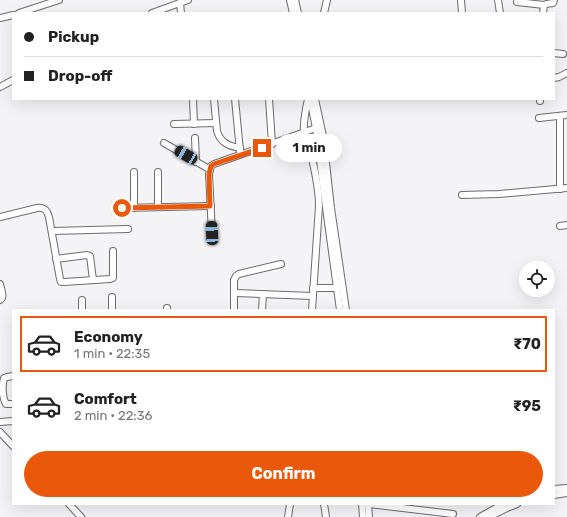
<!DOCTYPE html>
<html lang="en">
<head>
<meta charset="utf-8">
<style>
	:root { --surface:#fff; --page:#f6f6f6; --text:#222; --muted:#767676; --line:#e0e0e0; --accent:#ea580c }
	body { margin:0; font-family:Rubik,sans-serif; background:var(--page); color:var(--text); height:100vh; display:flex; flex-direction:column; font-size:15px; white-space:nowrap }
	* { box-sizing:border-box; margin:0 }
	p { font-size:13px; color:var(--muted) }
	.icon { flex:none; width:22px; height:22px; fill:none; stroke:currentColor; stroke-width:2; stroke-linecap:round; stroke-linejoin:round }
	.map { position:relative; flex:1; overflow:hidden }
	.drawer { position:absolute; left:12px; top:309px; width:543px; height:196px; display:flex; flex-direction:column; background:var(--surface); border-radius:0px; box-shadow:0 4px 16px #0002 }
	.drawer>* { flex:none }
	.guide { position:absolute; left:12px; top:12px; width:543px; height:88px; border-radius:0px; box-shadow:0 4px 16px #0002; display:grid; align-content:center; height:88px; padding:0 12px; background:var(--surface) }
	.controls { position:absolute; left:519px; top:261px; display:grid; gap:8px }
	.controls a { display:grid; place-items:center; width:36px; height:36px; border-radius:50%; background:var(--surface); box-shadow:0 4px 16px #0002; font-size:20px }
	.end { position:absolute; width:18px; height:18px; margin:-9px; border:5px solid #ea580c; background:#fff; box-shadow:0 0 0 2px #fff }
	.from { border-radius:50% }
	.bubble { position:absolute; height:28px; border-radius:14px; background:var(--surface); box-shadow:0 4px 16px #0002; font-size:13px; font-weight:700; line-height:28px; text-align:center }
	.car { position:absolute; width:12px; height:24px; margin:-12px -6px; border-radius:5px; box-shadow:0 0 3px 1px #0007; background:linear-gradient(#222 24%,#8ab4d8 0 40%,#222 0 76%,#8ab4d8 0 86%,#222 0) }
	.guide b { display:flex; align-items:center; gap:14px; height:38px; font-size:15px }
	.guide b+b { border-top:1px solid var(--line) }
	.guide i { width:10px; height:10px; background:var(--text) }
	ul { padding:7px 0 0; list-style:none }
	li { display:flex; align-items:center; gap:12px; height:56px; margin:0 8px 6px; padding:0 4px; border:2px solid transparent; border-radius:0px }
	li div { flex:1 }
	li b { display:block; font-size:15px }
	li em { font-style:normal; font-weight:700 }
	li.selected { border-color:var(--accent) }
	li>.icon { width:36px; height:36px; stroke-width:1.5 }
	.action { display:flex; gap:8px; margin-top:auto; padding:8px 12px }
	.action a { flex:1; height:46px; border-radius:24px; background:var(--accent); color:#fff; font-size:16px; font-weight:700; line-height:46px; text-align:center }
	.map>svg:first-child { display:block }
	.lines { fill:none; stroke-linecap:round; stroke-linejoin:round }
	.minor-casing { stroke:#6b6c6e; stroke-width:8 }
	.minor { stroke:#fff; stroke-width:6 }
	.route { stroke:#ea580c; stroke-width:5 }
</style>
</head>
<body>
<div class="map">
<svg width="567" height="517" viewBox="0 0 567 517">
	<rect width="100%" height="100%" fill="#f4f4f7"/>
	<g class="lines">
		<g class="minor-casing">
			<g id="minor">
				<path d="M290,0L293,13"/>
				<path d="M295,0L298,13"/>
				<path d="M461,0L462,13"/>
				<path d="M498,0L500,13"/>
				<path d="M517,2L544,5"/>
				<path d="M180,3L181,13"/>
				<path d="M19,13L59,0"/>
				<path d="M152,13L188,0"/>
				<path d="M324,13L327,0"/>
				<path d="M543,13L544,5C547,3 550,4 553,3L554,0"/>
				<path d="M0,18L13,15"/>
				<path d="M554,53L563,54"/>
				<path d="M554,78L559,77L567,73"/>
				<path d="M0,87L13,80"/>
				<path d="M193,99L194,124"/>
				<path d="M214,99L217,131C220,142 228,146 240,148"/>
				<path d="M235,99L240,151"/>
				<path d="M269,99L272,144"/>
				<path d="M308,99C306,108 303,124 304,133C305,140 309,147 311,154C315,171 319,188 319,206L312,310"/>
				<path d="M310,99L316,128L326,208L340,310"/>
				<path d="M315,99L323,136L331,208L346,310"/>
				<path d="M540,101V99"/>
				<path d="M560,116V189"/>
				<path d="M539,118L567,115"/>
				<path d="M174,124L216,123"/>
				<path d="M195,138L196,162"/>
				<path d="M164,143L209,169"/>
				<path d="M134,172V208"/>
				<path d="M158,172V207"/>
				<path d="M462,195L499,194L567,188"/>
				<path d="M122,208L211,206"/>
				<path d="M0,217L37,208C44,207 47,210 49,217L60,279L61,282H64L110,279L113,278V251"/>
				<path d="M560,226L567,225"/>
				<path d="M52,231L128,229"/>
				<path d="M212,233L209,174L211,166L214,164L316,128"/>
				<path d="M56,259L87,255L90,256L93,280"/>
				<path d="M0,284C1,290 5,297 0,300"/>
				<path d="M313,288H337"/>
				<path d="M235,293L312,296"/>
				<path d="M112,297V310"/>
				<path d="M82,300V310"/>
				<path d="M167,308V310"/>
				<path d="M234,310V280L236,276L239,274L281,264"/>
				<path d="M262,310L263,294"/>
				<path d="M13,376L7,377L4,378C2,386 2,397 6,404H13"/>
				<path d="M0,422L13,421"/>
				<path d="M0,432L13,446"/>
				<path d="M554,489L567,488"/>
				<path d="M554,495L567,493"/>
				<path d="M69,504L81,517"/>
				<path d="M324,504L326,517"/>
				<path d="M362,504L363,517"/>
				<path d="M368,504L369,517"/>
				<path d="M369,504L453,514"/>
				<path d="M288,517L290,504"/>
				<path d="M480,517L503,504"/>
				<path d="M489,517L507,508L517,504"/>
			</g>
		</g>
		<use href="#minor" class="minor"/>
	</g>
	<g class="lines">
		<path class="route" d="M122,208L210,206L209,174L211,166L214,164L262,148"/>
	</g>
</svg>
<div class="controls">
<a><svg class="icon" aria-label="locate" viewBox="0 0 24 24"><circle cx="12" cy="12" r="6"/><path d="M12 2v4M12 18v4M2 12h4M18 12h4"/></svg></a>
</div>
<i class="end from" style="left:122px;top:208px"></i>
<i class="end" style="left:262px;top:148px"></i>
<div class="bubble" style="left:276px;top:134px;width:66px">1 min</div>
<i class="car" style="left:186px;top:155px;rotate:300deg"></i>
<i class="car" style="left:212px;top:233px;rotate:357deg"></i>
<div class="guide">
<b><i class="from"></i>Pickup</b>
<b><i></i>Drop-off</b>
</div>
<section class="drawer">
<ul>
<li class="selected"><svg class="icon" aria-label="car" viewBox="0 0 24 24"><path d="M5 17H2v-5l4-1 3-4h7l3 4 3 1v5h-3M9 17h6M6 11h13"/><circle cx="7" cy="17" r="2"/><circle cx="17" cy="17" r="2"/></svg><div><b>Economy</b><p>1 min · 22:35</p></div><em>₹70</em></li>
<li><svg class="icon" aria-label="car" viewBox="0 0 24 24"><path d="M5 17H2v-5l4-1 3-4h7l3 4 3 1v5h-3M9 17h6M6 11h13"/><circle cx="7" cy="17" r="2"/><circle cx="17" cy="17" r="2"/></svg><div><b>Comfort</b><p>2 min · 22:36</p></div><em>₹95</em></li>
</ul>
<div class="action"><a>Confirm</a></div>
</section>
</div>
</body>
</html>
